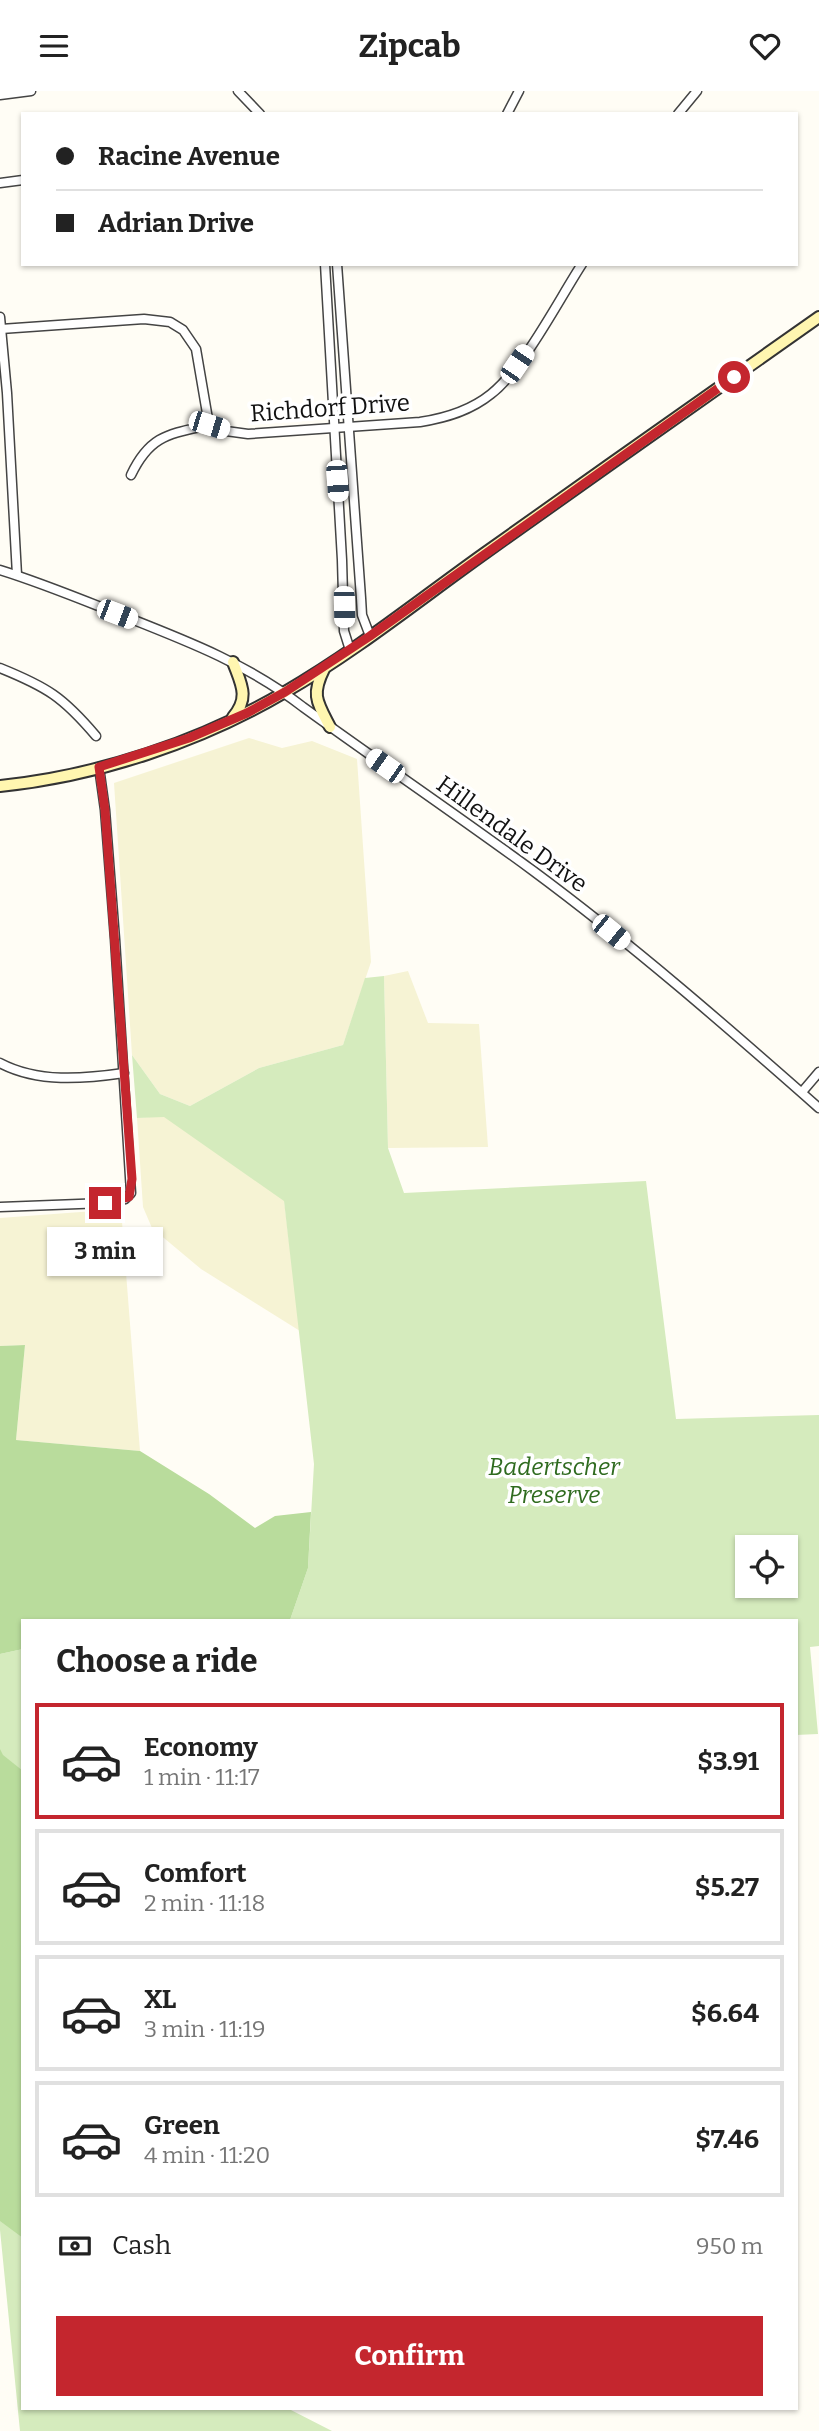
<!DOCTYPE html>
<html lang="en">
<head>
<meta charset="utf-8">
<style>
	:root { --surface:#fff; --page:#f6f6f6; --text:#222; --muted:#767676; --line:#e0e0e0; --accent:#c4262e }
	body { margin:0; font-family:Bitter,serif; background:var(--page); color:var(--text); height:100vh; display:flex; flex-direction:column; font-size:26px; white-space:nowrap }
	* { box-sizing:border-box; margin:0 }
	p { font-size:23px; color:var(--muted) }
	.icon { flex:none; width:38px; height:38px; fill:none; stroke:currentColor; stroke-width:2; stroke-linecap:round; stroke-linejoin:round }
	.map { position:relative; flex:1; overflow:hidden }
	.drawer { position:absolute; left:21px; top:1528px; width:777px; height:791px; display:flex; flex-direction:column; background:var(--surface); border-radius:0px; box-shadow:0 2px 5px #0004 }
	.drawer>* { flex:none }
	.top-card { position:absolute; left:21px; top:21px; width:777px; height:154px; border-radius:0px; box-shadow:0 2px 5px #0004; display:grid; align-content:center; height:154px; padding:0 35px; background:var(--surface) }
	.buttons { position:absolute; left:735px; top:1444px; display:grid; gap:14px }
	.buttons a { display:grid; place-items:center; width:63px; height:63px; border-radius:0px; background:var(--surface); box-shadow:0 2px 5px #0004; font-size:35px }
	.end { position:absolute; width:32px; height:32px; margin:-16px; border:9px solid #c4262e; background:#fff; box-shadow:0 0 0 4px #fff }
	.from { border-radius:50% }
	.bubble { position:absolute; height:49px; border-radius:0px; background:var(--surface); box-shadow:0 2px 5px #0004; font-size:23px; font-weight:700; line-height:49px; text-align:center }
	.car { position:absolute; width:21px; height:42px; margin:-21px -10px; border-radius:9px; box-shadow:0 0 5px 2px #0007; background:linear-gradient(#fff 24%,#345 0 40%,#fff 0 76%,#345 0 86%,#fff 0) }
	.top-card b { display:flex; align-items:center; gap:24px; height:66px; font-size:26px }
	.top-card b+b { border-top:2px solid var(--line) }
	.top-card i { width:18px; height:18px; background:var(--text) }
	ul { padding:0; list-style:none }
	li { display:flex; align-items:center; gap:21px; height:116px; margin:0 14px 10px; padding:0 21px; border:4px solid var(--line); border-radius:0px }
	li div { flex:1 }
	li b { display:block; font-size:26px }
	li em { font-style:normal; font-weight:700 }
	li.on { border-color:var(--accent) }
	li>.icon { width:63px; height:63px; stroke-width:1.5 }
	h2 { padding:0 35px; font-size:32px; line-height:84px }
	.pay { display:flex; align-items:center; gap:18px; height:77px; padding:0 35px; font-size:26px }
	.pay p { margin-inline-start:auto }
	.action { display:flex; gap:14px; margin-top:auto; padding:14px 35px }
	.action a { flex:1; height:80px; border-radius:0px; background:var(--accent); color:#fff; font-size:28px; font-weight:700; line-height:80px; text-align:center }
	header { display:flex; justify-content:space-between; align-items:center; height:91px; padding:0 35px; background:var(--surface); font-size:32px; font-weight:700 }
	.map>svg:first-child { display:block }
	.farmland { fill:#f6f3d4 }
	.green { fill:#d5ebbd; fill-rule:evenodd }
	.forest { fill:#b9dc9c }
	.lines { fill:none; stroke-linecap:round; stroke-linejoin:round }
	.minor-casing { stroke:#444; stroke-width:11 }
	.secondary-casing { stroke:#333; stroke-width:14 }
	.minor { stroke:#fff; stroke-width:8 }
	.secondary { stroke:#fff6b0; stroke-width:10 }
	.route { stroke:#c4262e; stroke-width:9 }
	.labels { text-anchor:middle; stroke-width:7; stroke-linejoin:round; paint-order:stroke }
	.street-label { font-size:24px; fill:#111; stroke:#fff }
	.park-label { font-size:24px; font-style:italic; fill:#2f6b1f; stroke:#fff }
</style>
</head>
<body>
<header><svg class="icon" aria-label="menu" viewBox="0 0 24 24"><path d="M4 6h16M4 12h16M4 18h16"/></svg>Zipcab<svg class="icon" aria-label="heart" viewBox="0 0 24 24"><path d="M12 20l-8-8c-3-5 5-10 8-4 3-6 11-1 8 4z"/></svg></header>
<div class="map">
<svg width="819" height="2340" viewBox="0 0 819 2340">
	<rect width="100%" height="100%" fill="#fffdf5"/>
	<g class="farmland">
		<path d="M249,647L282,657L312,650L357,668L371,871L343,954L259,977L190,1015L160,1003L132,964L114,692Z"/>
		<path d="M408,880L428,932L479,933L488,1056L388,1057L384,885Z"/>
		<path d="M164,1025L284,1109L300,1240L201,1178L152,1137L143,1116L137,1027Z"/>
		<path d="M121,1118L140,1360L16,1349L25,1254L0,1255V1127Z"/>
	</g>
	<g class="green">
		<path d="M384,885L388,1057L404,1102L646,1090L676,1328L819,1324V1555L810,1556L818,1643L796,1644V1530L290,1529L308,1477L314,1373L284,1110L164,1026L137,1027L132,964L160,1003L190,1015L259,977L343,954L365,887ZM747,1456H786V1494H747Z"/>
		<path d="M23,1558V2317H287L332,2340H20L0,2139V1563Z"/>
	</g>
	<g class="forest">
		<path d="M25,1254L16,1349L140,1360L209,1403L255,1437L275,1425L311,1421L308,1477L290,1529L23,1530V1558L0,1563V1255Z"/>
		<path d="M0,1658L3,1664L23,1680V2147L0,2130Z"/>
	</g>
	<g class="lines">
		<g class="minor-casing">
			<g id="minor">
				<path d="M238,0L260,23"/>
				<path d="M0,4L31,0"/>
				<path d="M507,23L519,0"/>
				<path d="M678,23L697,0"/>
				<path d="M0,92L23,89"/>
				<path d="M325,173L342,469L344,540L350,559"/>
				<path d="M337,173L361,507L362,524L370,545"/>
				<path d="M0,226L7,302L17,484"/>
				<path d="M1,238L144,228L170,231L183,239L196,258L209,334L226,340L248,343L420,331C446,327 470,320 491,303C524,277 558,210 582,173"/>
				<path d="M131,384C150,344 169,343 209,334"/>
				<path d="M0,479C39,491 78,507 116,522C182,548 247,572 303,616C379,671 457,724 532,779C632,853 726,935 819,1017"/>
				<path d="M0,577C47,596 63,606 96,645"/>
				<path d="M0,972C38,992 83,988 124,982"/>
				<path d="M802,1001L819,981"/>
				<path d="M0,1116L105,1112L125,1108L131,1102L115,848L105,719L99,676"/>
			</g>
		</g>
		<g class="secondary-casing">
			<g id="secondary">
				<path d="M233,571C241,593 250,606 233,626"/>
				<path d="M324,578C311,604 317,611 330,636"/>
				<path d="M0,695C98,685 200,651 285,601C356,560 419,509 485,462C596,383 708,304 819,226"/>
			</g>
		</g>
		<use href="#minor" class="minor"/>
		<use href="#secondary" class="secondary"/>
	</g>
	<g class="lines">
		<path class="route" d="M105,1112L129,1106L132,1088L105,719L99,676L189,647L247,622L285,601L370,545L734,286"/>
	</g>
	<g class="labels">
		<g class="street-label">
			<text transform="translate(330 317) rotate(-4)" y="8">Richdorf Drive</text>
			<text transform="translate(512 743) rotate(36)" y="8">Hillendale Drive</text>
		</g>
		<g class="park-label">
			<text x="554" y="1384">Badertscher<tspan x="554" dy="28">Preserve</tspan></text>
		</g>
	</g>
</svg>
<div class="buttons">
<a><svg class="icon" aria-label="locate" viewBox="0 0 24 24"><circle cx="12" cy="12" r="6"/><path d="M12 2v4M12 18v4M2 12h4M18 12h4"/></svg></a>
</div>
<i class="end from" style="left:734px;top:286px"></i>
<i class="end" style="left:105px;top:1112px"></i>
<div class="bubble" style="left:47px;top:1136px;width:116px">3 min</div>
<i class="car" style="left:517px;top:273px;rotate:34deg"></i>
<i class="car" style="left:209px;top:334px;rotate:107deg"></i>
<i class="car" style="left:337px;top:390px;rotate:176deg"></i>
<i class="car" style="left:344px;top:516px;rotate:179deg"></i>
<i class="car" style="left:117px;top:523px;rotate:111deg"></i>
<i class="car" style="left:385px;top:675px;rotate:305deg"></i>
<i class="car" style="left:611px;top:841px;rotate:129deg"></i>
<div class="top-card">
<b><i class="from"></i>Racine Avenue</b>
<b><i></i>Adrian Drive</b>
</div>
<section class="drawer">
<h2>Choose a ride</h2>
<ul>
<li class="on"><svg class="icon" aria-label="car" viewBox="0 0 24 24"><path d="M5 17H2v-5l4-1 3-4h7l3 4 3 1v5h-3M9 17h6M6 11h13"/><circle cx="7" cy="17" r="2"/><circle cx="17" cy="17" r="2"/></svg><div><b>Economy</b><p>1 min · 11:17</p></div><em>$3.91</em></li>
<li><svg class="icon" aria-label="car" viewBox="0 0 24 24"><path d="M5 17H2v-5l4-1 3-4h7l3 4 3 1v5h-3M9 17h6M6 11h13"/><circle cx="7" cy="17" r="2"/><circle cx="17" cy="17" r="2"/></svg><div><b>Comfort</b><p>2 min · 11:18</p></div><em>$5.27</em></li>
<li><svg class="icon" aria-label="car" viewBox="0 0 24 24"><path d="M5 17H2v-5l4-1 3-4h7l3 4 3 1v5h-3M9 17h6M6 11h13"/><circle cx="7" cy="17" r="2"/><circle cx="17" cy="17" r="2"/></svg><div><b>XL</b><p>3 min · 11:19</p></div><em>$6.64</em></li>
<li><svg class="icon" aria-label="car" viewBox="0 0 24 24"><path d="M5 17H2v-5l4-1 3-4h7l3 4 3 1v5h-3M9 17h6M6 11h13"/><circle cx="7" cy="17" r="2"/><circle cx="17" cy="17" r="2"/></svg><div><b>Green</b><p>4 min · 11:20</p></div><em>$7.46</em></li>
</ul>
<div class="pay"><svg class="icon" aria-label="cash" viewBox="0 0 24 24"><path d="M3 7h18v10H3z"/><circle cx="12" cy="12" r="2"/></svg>Cash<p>950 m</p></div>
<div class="action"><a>Confirm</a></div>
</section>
</div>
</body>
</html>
